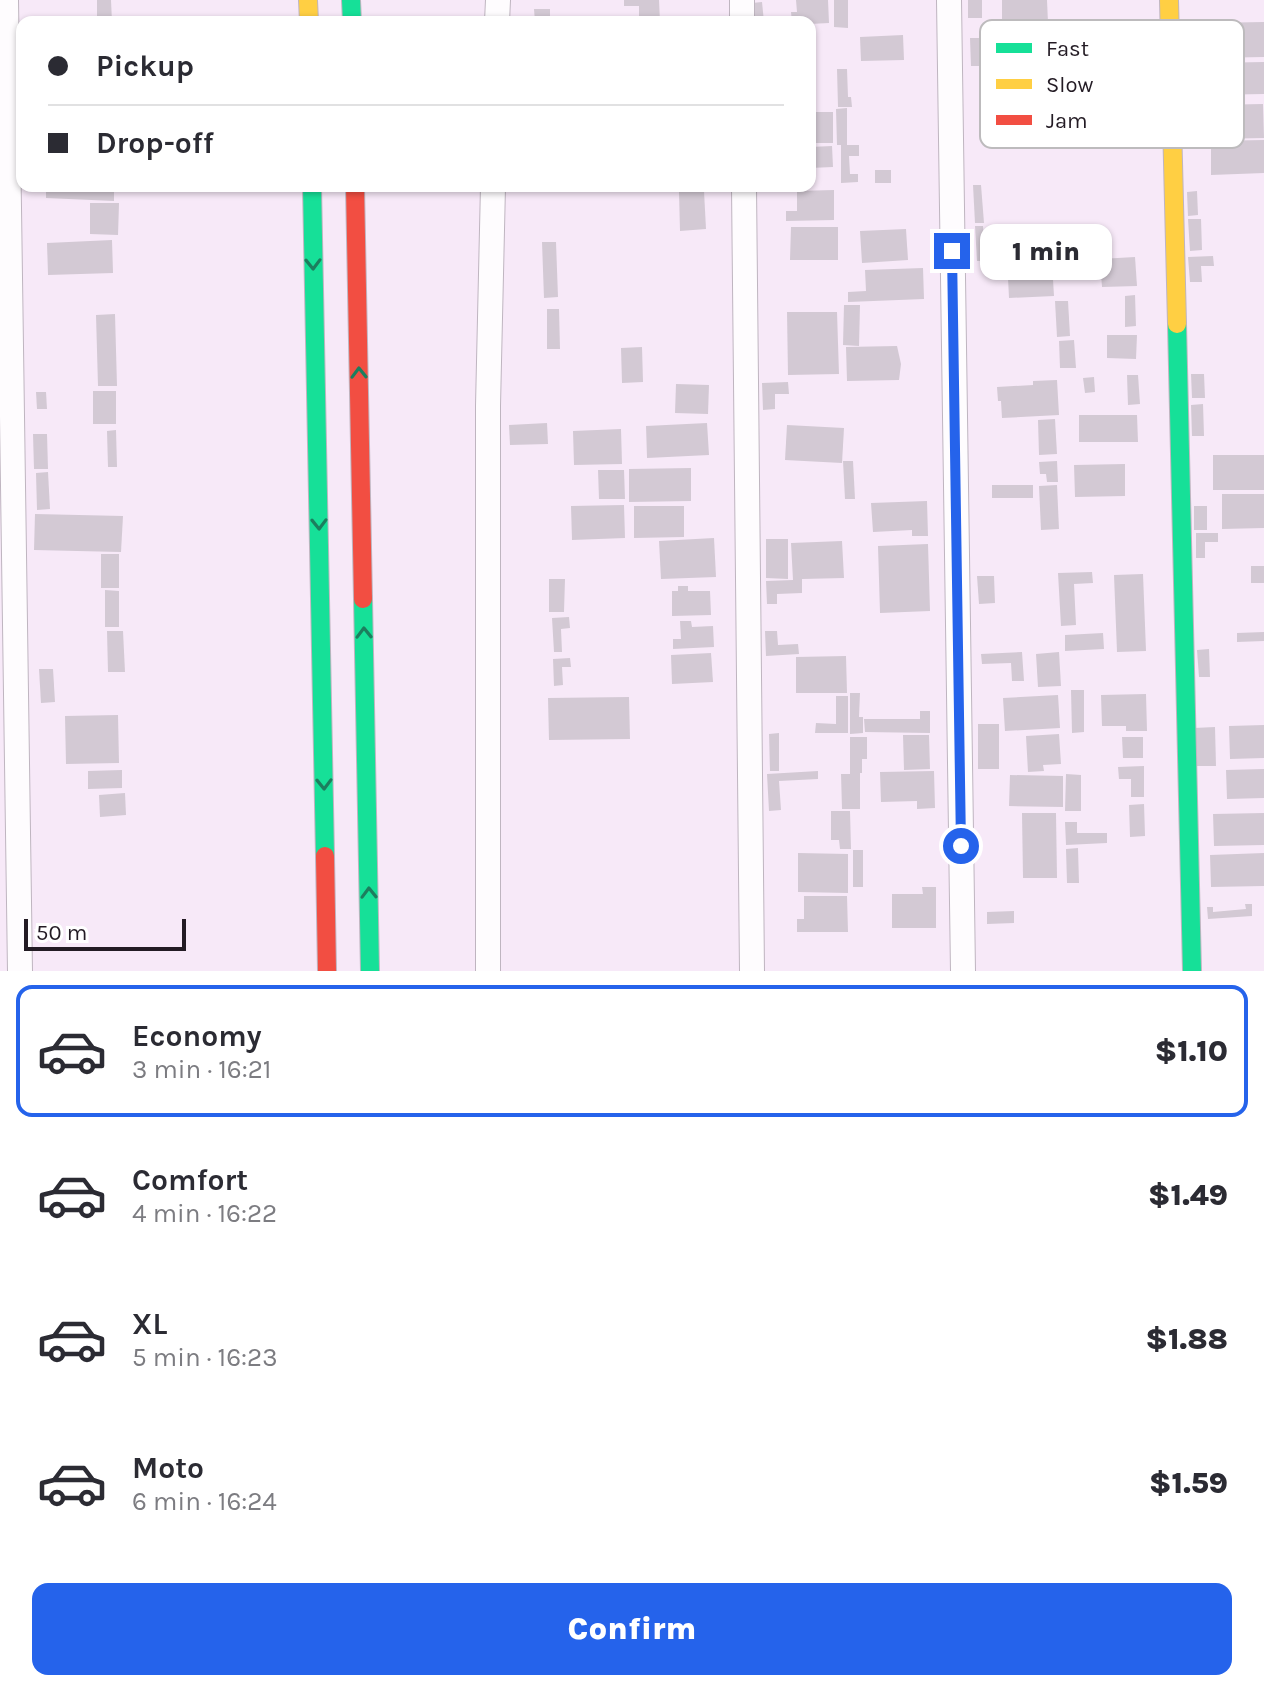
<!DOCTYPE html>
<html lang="en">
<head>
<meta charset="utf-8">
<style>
	:root { --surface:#fff; --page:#f7f7f7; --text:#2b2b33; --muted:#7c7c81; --line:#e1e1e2; --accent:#2563eb }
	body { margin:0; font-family:Karla,sans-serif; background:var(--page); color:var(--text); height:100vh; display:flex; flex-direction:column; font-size:30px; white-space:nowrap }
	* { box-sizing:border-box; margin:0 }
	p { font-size:26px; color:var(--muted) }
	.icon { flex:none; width:44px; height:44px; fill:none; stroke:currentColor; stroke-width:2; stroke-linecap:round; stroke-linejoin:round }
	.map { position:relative; height:971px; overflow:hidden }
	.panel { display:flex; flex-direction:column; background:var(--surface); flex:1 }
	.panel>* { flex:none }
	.top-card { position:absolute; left:16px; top:16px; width:800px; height:176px; border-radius:16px; box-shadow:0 2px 6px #0004; display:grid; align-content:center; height:176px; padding:0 32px; background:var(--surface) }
	.scale { position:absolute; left:24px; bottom:20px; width:162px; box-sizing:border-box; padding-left:8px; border:4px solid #231b24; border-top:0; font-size:22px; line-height:28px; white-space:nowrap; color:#231b24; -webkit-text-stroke:6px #fff; paint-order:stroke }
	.end { position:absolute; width:36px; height:36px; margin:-18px; border:10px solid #2563eb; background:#fff; box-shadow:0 0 0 4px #fff }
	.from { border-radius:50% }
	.bubble { position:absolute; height:56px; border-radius:16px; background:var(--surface); box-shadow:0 2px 6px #0004; font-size:26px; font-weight:800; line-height:56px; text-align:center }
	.top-card b { display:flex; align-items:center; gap:28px; height:76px; font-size:30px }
	.top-card b+b { border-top:2px solid var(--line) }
	.top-card i { width:20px; height:20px; background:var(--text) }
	ul { padding:14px 0 0; list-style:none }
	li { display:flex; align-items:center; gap:24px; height:132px; margin:0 16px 12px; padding:0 16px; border:4px solid transparent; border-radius:16px }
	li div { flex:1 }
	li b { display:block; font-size:30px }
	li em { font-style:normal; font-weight:800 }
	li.on { border-color:var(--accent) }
	li>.icon { width:72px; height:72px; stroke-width:1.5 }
	.cta { display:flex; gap:16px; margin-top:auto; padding:16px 32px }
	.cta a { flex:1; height:92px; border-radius:16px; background:var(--accent); color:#fff; font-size:32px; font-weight:800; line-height:92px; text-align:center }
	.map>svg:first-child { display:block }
	.building { fill:#d3c9d4 }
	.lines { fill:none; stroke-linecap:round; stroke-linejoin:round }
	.street-casing { stroke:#bfb5c0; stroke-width:26 }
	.fast-casing { stroke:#bfb5c0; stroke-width:20 }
	.slow-casing { stroke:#bfb5c0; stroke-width:20 }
	.jam-casing { stroke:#bfb5c0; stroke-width:20 }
	.street { stroke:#fefcfe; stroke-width:24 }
	.fast { stroke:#16e098; stroke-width:18 }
	.slow { stroke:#ffcf43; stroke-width:18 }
	.jam { stroke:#f24e42; stroke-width:18 }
	.oneway { stroke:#1c7e5e }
	.route { stroke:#2563eb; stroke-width:10 }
	.key { fill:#fff; stroke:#bdbbbd; stroke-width:2 }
	.key-label { font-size:22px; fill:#231b24 }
</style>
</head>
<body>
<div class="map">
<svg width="1264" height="971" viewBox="0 0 1264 971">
	<rect width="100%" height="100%" fill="#f7e9f8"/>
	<g class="building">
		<path d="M97,0H111L112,22H97Z"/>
		<path d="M624,0H659L660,22H648L647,16L639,17V6H624Z"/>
		<path d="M796,0H828L829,23L810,24V22H792L791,12H797Z"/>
		<path d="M834,0H848V28L834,27Z"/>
		<rect x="968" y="0" width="14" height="18"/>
		<path d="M1002,0H1047L1048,23H1002Z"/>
		<path d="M762,2L764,22H754L752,3Z"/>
		<path d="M534,9H550V22H535Z"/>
		<path d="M1264,22V57L1210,58L1209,23Z"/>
		<path d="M903,35L904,60L861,61L860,37Z"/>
		<path d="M970,38H982V66H971Z"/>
		<path d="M1264,62V94L1210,95V63Z"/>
		<path d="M837,69H847L848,97H851L852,107H838Z"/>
		<path d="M1263,104L1264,138L1212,139L1211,105Z"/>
		<path d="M847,108V145H859V156H849L850,174H858V182L841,183V145H837L836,109Z"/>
		<rect x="810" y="112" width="23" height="31"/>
		<path d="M1264,140V173L1211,175V141Z"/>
		<path d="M832,146L833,167L810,168V147Z"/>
		<rect x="875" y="170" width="16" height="13"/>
		<path d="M973,185H981L984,223H975Z"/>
		<path d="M46,186H114V201L46,198Z"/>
		<path d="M834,190V220L786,221V211H797V191Z"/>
		<path d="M704,191L706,229L680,231L679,192Z"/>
		<path d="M1197,191L1198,215L1188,216L1187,192Z"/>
		<path d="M90,203H119L118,235L90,234Z"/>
		<path d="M1188,219H1201L1202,250L1190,251Z"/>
		<path d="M975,226H983L985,261H977Z"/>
		<path d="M791,227H838V260H790Z"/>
		<path d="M906,229L908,260L862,263L860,231Z"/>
		<path d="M112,240L113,273L48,275L47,243Z"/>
		<path d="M542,242H556L558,297L544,298Z"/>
		<path d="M1213,256L1214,266H1201L1202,282H1190L1188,257Z"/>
		<path d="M1135,257L1137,286L1102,287L1100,259Z"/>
		<path d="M1052,263L1054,296L1009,298L1008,278H1004V266Z"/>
		<path d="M923,268L924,299L848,302V292L866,291L865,270Z"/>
		<path d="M1135,295L1136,326L1125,327V296Z"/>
		<path d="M1055,301H1068L1070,336L1057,337Z"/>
		<path d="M844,305H860L859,346L843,345Z"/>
		<path d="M547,309H559L560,349H547Z"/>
		<path d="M787,312H837L839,374L788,375Z"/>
		<path d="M115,314L117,386H98L96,315Z"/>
		<path d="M1107,335H1137L1136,359L1107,358Z"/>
		<path d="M1074,340L1076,368H1060L1059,341Z"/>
		<path d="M897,346L901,364L899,380L847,381L846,347Z"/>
		<path d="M642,347L643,382L622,383L621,348Z"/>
		<path d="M1191,374H1204L1205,398H1192Z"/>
		<path d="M1127,375H1138L1140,404L1128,405Z"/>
		<path d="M1094,377L1095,392L1085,393L1083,378Z"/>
		<path d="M1057,380L1059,415L1002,418L1001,401H998L997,387L1033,385V381Z"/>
		<path d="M788,382L789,394H775V409L763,410L762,383Z"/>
		<path d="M676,384L709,385L708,414L675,413Z"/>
		<rect x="93" y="391" width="23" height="33"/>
		<path d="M36,392H46L47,409H37Z"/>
		<path d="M1203,404L1204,436H1192L1191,405Z"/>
		<path d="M1079,415H1137L1138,442H1079Z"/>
		<path d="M1055,419L1057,454L1039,455L1038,420Z"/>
		<path d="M547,423L548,444L510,445L509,425Z"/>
		<path d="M707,423L709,455L647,458L646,426Z"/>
		<path d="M787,425L844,428L842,463L785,460Z"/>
		<path d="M621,429L622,464L574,465L573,431Z"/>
		<path d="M116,430L117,467H108L107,431Z"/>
		<path d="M33,434H47L48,469H34Z"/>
		<rect x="1213" y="455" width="51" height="35"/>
		<path d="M843,461H853L855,499H845Z"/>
		<path d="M1057,461L1058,482H1047L1046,474H1040L1039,462Z"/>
		<path d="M1125,464V496L1075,497L1074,465Z"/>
		<path d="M691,468V501L629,502V469Z"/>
		<path d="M598,470H624L625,499H599Z"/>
		<path d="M48,472L50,509L37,510L36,473Z"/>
		<rect x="992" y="485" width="41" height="13"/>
		<path d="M1057,485L1059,529L1041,530L1039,486Z"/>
		<path d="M1222,494H1264V528L1222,529Z"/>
		<path d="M927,501L928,536H912V530L873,532L871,503Z"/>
		<path d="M624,505L625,538L572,540L571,506Z"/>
		<path d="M634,506H684V537L634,538Z"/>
		<rect x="1194" y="506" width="13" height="24"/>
		<path d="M35,514L123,516L121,552L34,550Z"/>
		<path d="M1196,533H1218V542H1205V558H1196Z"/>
		<path d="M714,538L716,577L661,579L659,541Z"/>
		<path d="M766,539H788V579L766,578Z"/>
		<path d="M842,541L844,578L802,579V593L777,594V604H767L766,581L793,580L791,543Z"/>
		<path d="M928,544L930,611L880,613L878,546Z"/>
		<rect x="101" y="554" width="18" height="34"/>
		<rect x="1251" y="566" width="13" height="17"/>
		<path d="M1092,572L1093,583L1074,584L1076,625L1061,626L1058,573Z"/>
		<path d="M1143,574L1146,651L1117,652L1114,575Z"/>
		<path d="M977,576H994L995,603L979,604Z"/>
		<path d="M549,579H565L564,612H549Z"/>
		<path d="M678,586H688V591H710L711,615L672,616V591H678Z"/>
		<path d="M105,590L119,591V627H105Z"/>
		<path d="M569,617L570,628L561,629L562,652H554L552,618Z"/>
		<path d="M680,621H691L692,627L713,626L714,647L673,649V639H681Z"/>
		<path d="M107,631H123L125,672H108Z"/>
		<path d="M765,631H777L778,645L798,644L799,654L766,656Z"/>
		<path d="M1264,632V641L1237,642V633Z"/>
		<path d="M1103,633L1104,649L1065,651V635Z"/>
		<path d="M1209,649L1210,677H1199L1197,650Z"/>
		<path d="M1022,652L1024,681H1012L1011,663L982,664L981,654Z"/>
		<path d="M1059,652L1061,686L1038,687L1036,654Z"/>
		<path d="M711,653L713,682L672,684L671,655Z"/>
		<path d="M846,656L847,693H796V657Z"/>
		<path d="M570,658L571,667H562L563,685L554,686L553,659Z"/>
		<path d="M39,669H53L55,702L41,703Z"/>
		<path d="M1071,690H1084V732L1072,733Z"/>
		<path d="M850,693H860L859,717H863V733L850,734Z"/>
		<path d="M1146,694L1147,731H1126V726H1102L1101,695Z"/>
		<path d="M1058,695L1060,728L1005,731L1003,698Z"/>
		<path d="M836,696H848V733H815L816,723L836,724Z"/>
		<path d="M629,697L630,739L549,740L548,698Z"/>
		<path d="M920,711H930V733L865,732L864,719H920Z"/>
		<path d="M118,715L119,763L66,764L65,716Z"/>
		<rect x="978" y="724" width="21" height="45"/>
		<path d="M1264,725V758L1230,759L1229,726Z"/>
		<path d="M1215,727L1216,766H1195L1194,728Z"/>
		<path d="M779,733V771H770L769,734Z"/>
		<path d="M1059,734L1061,764L1043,765L1044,771L1028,772L1026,736Z"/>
		<path d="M903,735H929L930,769L904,770Z"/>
		<path d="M850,737H867V759H862V773H860V809H842L841,774H850Z"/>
		<path d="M1122,737H1143V758H1123Z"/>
		<path d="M1144,766V797H1131V779H1119L1118,767Z"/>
		<path d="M1264,769V798L1227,799L1226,770Z"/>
		<path d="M122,770V788L88,789V771Z"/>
		<path d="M818,771V779L779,781L781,810L769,811L767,774Z"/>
		<path d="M934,771L935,808L917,809V801L881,802L880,772Z"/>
		<path d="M1066,774L1081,775V811H1065Z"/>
		<path d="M1010,775L1063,776V807L1009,806Z"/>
		<path d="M125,793L126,815L100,817L99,795Z"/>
		<path d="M1144,804L1145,836L1130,837L1129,805Z"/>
		<path d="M831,811H850L851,849H840L839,840H831Z"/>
		<path d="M1022,813H1056L1057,878H1023Z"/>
		<path d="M1264,813V845L1214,846L1213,814Z"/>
		<path d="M1065,822H1077V833H1107V843L1066,845Z"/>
		<path d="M1078,848L1079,883H1067L1066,849Z"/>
		<rect x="853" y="850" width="10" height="37"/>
		<path d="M798,853L848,854V893L798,892Z"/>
		<path d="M1264,853V886L1211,887L1210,855Z"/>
		<path d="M922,887H936V928H892V894H923Z"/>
		<path d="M804,896H847L848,932H797V919H804Z"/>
		<path d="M1245,904H1252V916L1208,919L1207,907H1213V912L1246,909Z"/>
		<path d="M1014,911V923L987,924V912Z"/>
	</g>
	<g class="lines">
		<g class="street-casing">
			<g id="street">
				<path d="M6,0L20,971"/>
				<path d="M742,0V22"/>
				<path d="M949,0L963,971"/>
				<path d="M497,22L498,0"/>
				<path d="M744,186L752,971"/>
				<path d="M488,971V406L493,186"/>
			</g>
		</g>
		<g class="fast-casing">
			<g id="fast">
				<path d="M351,0L352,22"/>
				<path d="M312,186L325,856"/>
				<path d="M1177,324L1192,971"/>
				<path d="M363,599L370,971"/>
			</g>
		</g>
		<g class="slow-casing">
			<g id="slow">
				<path d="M308,0L309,22"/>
				<path d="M1169,0L1177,324"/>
			</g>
		</g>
		<g class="jam-casing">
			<g id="jam">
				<path d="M355,186L363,599"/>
				<path d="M325,856L327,971"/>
			</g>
		</g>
		<use href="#street" class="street"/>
		<use href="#fast" class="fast"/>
		<use href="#slow" class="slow"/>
		<use href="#jam" class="jam"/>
	</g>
	<defs><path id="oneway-chevron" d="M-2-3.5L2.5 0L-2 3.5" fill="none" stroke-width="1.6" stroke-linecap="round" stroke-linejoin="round" transform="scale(2)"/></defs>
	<g class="oneway">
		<use href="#oneway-chevron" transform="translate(313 264) rotate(89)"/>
		<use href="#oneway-chevron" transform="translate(359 373) rotate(-91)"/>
		<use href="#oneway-chevron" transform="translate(319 524) rotate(89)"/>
		<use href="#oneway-chevron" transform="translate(364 633) rotate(-91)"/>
		<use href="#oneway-chevron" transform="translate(324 784) rotate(89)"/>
		<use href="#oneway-chevron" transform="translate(369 893) rotate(-91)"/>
	</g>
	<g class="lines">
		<path class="route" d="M952,251L961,846"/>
	</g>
	<rect x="980" y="20" width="264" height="128" rx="12" class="key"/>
	<rect x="996" y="43" width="36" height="10" fill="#16e098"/>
	<rect x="996" y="79" width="36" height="10" fill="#ffcf43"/>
	<rect x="996" y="115" width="36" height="10" fill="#f24e42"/>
	<g class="key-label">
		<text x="1046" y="56">Fast</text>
		<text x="1046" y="92">Slow</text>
		<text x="1046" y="128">Jam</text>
	</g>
</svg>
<div class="scale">50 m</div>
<i class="end from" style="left:961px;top:846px"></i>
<i class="end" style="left:952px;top:251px"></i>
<div class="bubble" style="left:980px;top:224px;width:132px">1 min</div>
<div class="top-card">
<b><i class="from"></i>Pickup</b>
<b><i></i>Drop-off</b>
</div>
</div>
<section class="panel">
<ul>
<li class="on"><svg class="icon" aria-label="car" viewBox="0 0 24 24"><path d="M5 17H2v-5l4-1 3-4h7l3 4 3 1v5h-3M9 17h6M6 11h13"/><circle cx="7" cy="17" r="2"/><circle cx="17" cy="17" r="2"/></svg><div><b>Economy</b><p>3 min · 16:21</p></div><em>$1.10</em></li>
<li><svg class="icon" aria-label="car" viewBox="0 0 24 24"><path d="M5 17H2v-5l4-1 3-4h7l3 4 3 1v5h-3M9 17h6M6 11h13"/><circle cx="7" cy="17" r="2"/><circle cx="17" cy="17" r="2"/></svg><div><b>Comfort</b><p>4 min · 16:22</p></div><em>$1.49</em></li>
<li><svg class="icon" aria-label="car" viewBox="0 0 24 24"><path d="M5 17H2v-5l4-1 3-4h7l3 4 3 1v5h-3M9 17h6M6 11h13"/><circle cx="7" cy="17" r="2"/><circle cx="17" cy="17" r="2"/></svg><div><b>XL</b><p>5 min · 16:23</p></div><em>$1.88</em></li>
<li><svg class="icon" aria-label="car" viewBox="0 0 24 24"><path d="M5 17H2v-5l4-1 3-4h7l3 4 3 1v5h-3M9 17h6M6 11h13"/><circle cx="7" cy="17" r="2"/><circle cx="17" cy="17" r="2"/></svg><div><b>Moto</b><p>6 min · 16:24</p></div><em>$1.59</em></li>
</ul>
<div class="cta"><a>Confirm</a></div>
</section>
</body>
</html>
